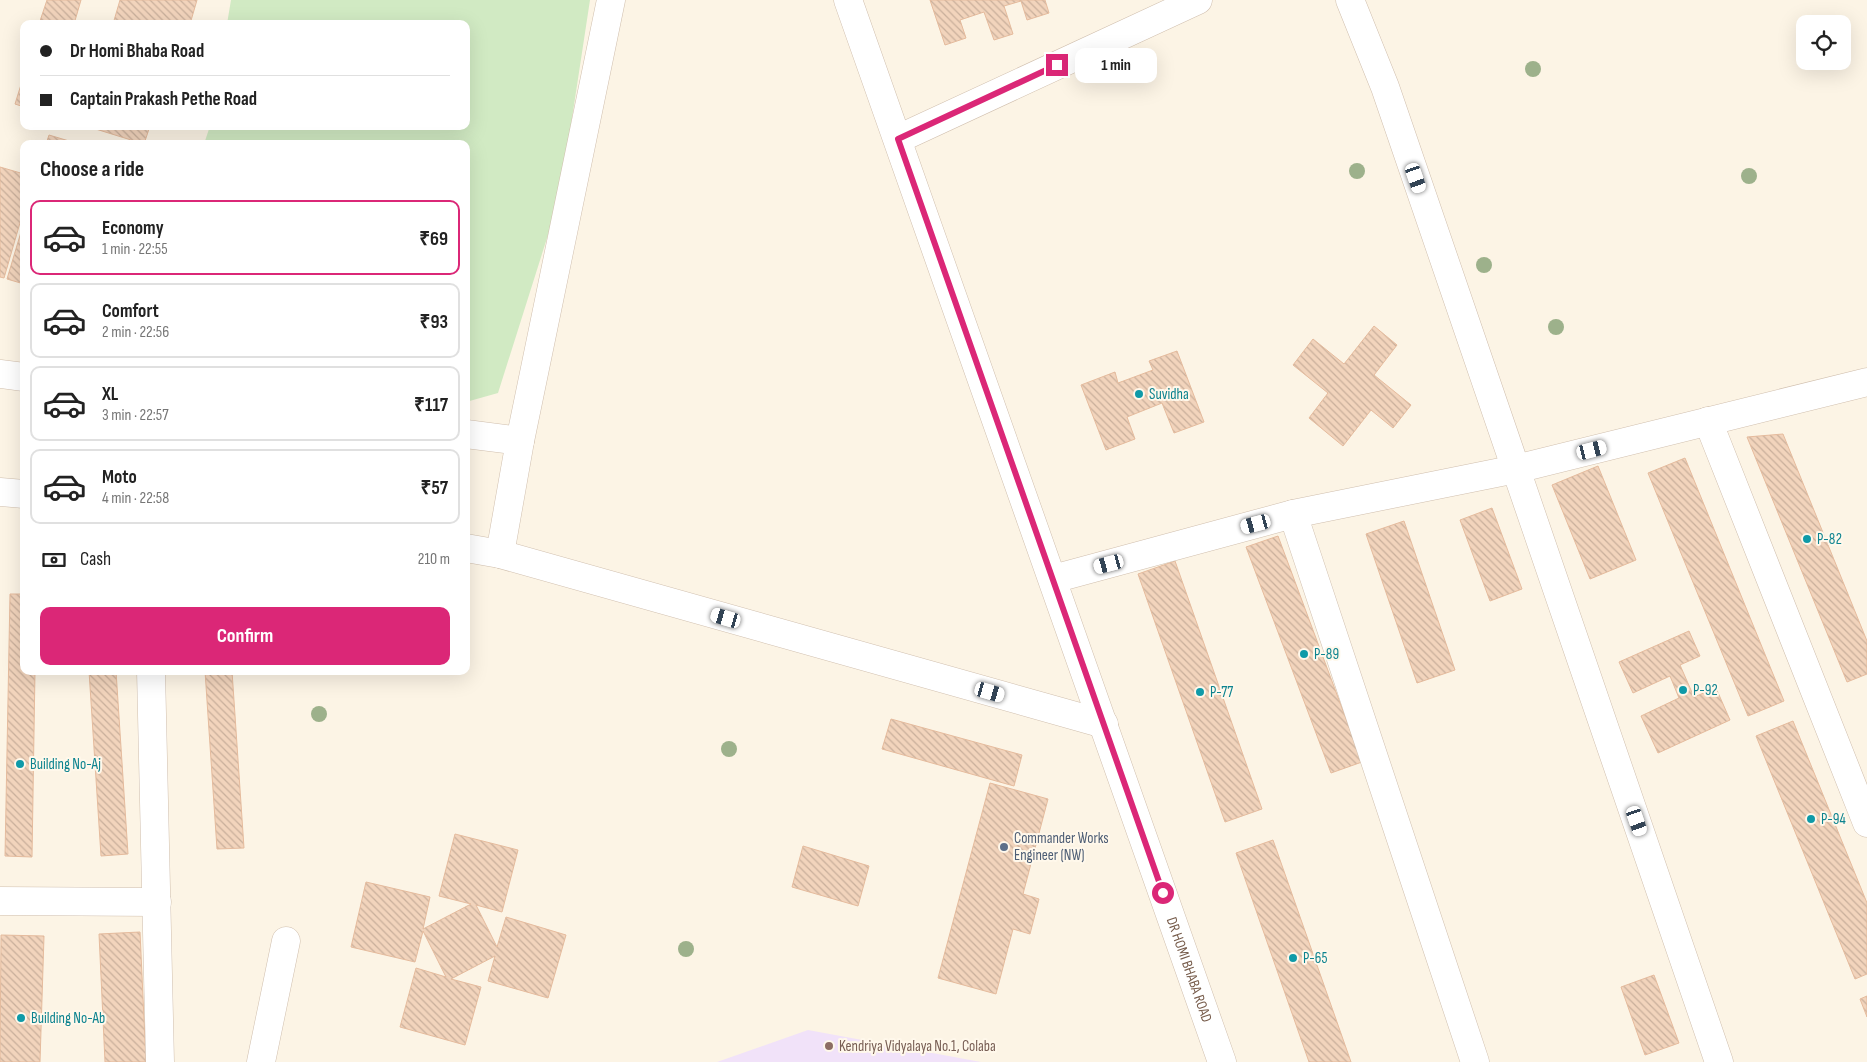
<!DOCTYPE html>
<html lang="en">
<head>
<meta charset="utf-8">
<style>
	:root { --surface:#fff; --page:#f2f2f2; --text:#222; --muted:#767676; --line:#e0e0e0; --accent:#db2777 }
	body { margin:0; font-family:"Sofia Sans Condensed",sans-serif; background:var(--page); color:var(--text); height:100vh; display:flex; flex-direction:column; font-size:19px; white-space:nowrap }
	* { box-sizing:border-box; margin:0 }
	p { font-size:16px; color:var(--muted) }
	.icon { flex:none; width:28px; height:28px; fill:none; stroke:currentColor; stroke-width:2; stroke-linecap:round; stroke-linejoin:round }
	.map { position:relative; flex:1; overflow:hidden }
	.panel { position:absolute; left:20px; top:140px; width:450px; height:535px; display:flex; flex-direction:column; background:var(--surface); border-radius:10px; box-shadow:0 5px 20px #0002 }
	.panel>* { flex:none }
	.top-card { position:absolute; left:20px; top:20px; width:450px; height:110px; border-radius:10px; box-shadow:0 5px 20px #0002; display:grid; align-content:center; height:110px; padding:0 20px; background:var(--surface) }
	.tools { position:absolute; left:1796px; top:15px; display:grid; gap:10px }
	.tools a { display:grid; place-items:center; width:55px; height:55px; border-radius:10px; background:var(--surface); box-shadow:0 5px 20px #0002; font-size:25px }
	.end { position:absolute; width:22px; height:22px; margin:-11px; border:6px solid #db2777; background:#fff; box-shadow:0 0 0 2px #fff }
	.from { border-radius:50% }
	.bubble { position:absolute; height:35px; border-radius:10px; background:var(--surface); box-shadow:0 5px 20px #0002; font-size:16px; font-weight:700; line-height:35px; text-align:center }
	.car { position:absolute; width:15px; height:30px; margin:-15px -8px; border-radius:6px; box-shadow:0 0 4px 1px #0007; background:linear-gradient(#fff 24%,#345 0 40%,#fff 0 76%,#345 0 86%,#fff 0) }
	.top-card b { display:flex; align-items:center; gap:18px; height:48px; font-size:19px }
	.top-card b+b { border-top:1px solid var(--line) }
	.top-card i { width:12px; height:12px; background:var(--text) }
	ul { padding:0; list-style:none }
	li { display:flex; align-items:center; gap:15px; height:75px; margin:0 10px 8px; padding:0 10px; border:2px solid var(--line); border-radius:10px }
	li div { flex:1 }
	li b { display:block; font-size:19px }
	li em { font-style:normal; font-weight:700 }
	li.on { border-color:var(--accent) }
	li>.icon { width:45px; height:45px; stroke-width:1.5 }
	h2 { padding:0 20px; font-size:22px; line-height:60px }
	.pay { display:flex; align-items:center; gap:12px; height:55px; padding:0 20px; font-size:19px }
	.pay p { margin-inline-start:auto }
	.button { display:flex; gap:10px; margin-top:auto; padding:10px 20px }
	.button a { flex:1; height:58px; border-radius:10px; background:var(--accent); color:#fff; font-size:20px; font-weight:700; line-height:58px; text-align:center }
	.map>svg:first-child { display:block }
	.education { fill:#f1e2f9 }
	.grass { fill:#d1eac3 }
	.building { fill:url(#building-back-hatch); stroke:#e5bb9d }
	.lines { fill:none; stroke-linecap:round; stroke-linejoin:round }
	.minor-casing { stroke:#d0bfae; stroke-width:29 }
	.minor { stroke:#fff; stroke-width:28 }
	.tree { fill:#9db18b }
	.route { stroke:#db2777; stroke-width:6 }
	.culture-dot { fill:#0f9aa8; stroke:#fff8eb; stroke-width:2 }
	.service-dot { fill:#5c6f8a; stroke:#fff8eb; stroke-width:2 }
	.education-dot { fill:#8d6e63; stroke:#fff8eb; stroke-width:2 }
	.labels { text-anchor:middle; stroke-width:4; stroke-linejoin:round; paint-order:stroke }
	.culture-label { font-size:15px; fill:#0d838f; stroke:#fff8eb; text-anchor:start }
	.service-label { font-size:15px; fill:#4e5e75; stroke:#fff8eb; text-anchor:start }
	.street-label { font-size:15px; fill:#765b4a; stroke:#fff8eb }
	.education-label { font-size:15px; fill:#785e54; stroke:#fff8eb; text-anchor:start }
</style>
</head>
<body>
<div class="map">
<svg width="1867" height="1062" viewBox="0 0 1867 1062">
	<defs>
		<pattern id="building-back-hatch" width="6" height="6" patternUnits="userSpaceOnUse" patternTransform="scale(1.25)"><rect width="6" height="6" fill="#f2d4bc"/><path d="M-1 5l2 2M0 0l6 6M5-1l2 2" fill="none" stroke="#c9af9b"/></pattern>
	</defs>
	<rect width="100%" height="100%" fill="#fcf4e5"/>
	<path class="education" d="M808,1030L981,1062H717Z"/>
	<path class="grass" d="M231,0H590L560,197L498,393L466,402V144H204L210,126H466V24H227Z"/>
	<g class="building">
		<path d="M47,0H81L74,24H39Z"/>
		<path d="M120,0H197L190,24H113Z"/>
		<path d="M930,0H1045L1049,13L1027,20L1021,1L1004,6L1013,34L994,40L984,12L960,20L966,38L945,45Z"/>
		<path d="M24,75V107L15,104Z"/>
		<path d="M86,126H150L144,144Z"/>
		<path d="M49,135L79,144H46Z"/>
		<path d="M0,167L24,174V209L4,278L0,277Z"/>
		<path d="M24,222V284L7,279Z"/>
		<path d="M1374,326L1397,345L1374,375L1411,405L1393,428L1371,410L1343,446L1309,418L1328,393L1293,365L1313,339L1344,364Z"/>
		<path d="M1177,351L1204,422L1174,433L1162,403L1127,417L1135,439L1106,450L1081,385L1115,372L1118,383L1153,370L1149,361Z"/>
		<path d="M1783,434L1867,641V674L1847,682L1747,437Z"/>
		<path d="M1685,458L1784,701L1748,716L1648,473Z"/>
		<path d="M1598,466L1636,560L1590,579L1552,485Z"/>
		<path d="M1492,508L1522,589L1490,601L1460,520Z"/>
		<path d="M1404,521L1455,670L1417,683L1366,534Z"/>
		<path d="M1278,536L1362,762L1331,773L1246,547Z"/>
		<path d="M1175,561L1262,809L1225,822L1138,574Z"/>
		<path d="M10,594H24V671H35L32,857L5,856Z"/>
		<path d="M1689,631L1700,656L1680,665L1694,697L1716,688L1730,720L1658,753L1641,716L1679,698L1670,676L1633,693L1619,662Z"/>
		<path d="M89,671H116L128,854L101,856Z"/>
		<path d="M205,671H232L244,848L217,849Z"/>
		<path d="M891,719L1022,755L1014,786L882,749Z"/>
		<path d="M1793,721L1867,903V974L1855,979L1756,736Z"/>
		<path d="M990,783L1048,799L1023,894L1039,899L1030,934L1013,929L996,994L938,978Z"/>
		<path d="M455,834L518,850L502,912L476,905L497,947L506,917L566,935L548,998L488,981L495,956L451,979L481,987L465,1045L400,1027L416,968L446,977L423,931L415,962L351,947L366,882L430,897L423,929L471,904L439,896Z"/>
		<path d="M1273,840L1351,1062H1309L1236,853Z"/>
		<path d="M803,846L869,866L858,906L792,887Z"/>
		<path d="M140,932L146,1062H105L99,934Z"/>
		<path d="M1,935L44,936L40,1062H0Z"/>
		<path d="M1654,975L1679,1043L1645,1055L1621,987Z"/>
		<path d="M1867,996V1017L1860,999Z"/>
	</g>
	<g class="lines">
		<g class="minor-casing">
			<g id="minor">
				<path id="s1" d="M848,0L1222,1062"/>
				<path d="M1350,0L1385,87L1719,1062"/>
				<path d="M898,139L1198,0"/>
				<path d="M0,374L24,377"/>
				<path d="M1708,421L1867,823"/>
				<path d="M466,434L520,441"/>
				<path d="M0,492L24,494"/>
				<path d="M1293,514L1475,1062"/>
				<path d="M466,548L500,554L1104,724"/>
				<path d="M500,554L520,441L611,0"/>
				<path d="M1053,579L1293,514L1516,469L1867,382"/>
				<path d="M151,671L160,1062"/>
				<path d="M0,901L157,902"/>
				<path d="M261,1062L286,941"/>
			</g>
		</g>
		<use href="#minor" class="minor"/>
	</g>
	<g class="tree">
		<circle cx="1533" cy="69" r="8"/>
		<circle cx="1357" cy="171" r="8"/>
		<circle cx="1749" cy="176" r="8"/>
		<circle cx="1484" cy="265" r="8"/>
		<circle cx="1556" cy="327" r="8"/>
		<circle cx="319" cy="714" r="8"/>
		<circle cx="729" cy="749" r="8"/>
		<circle cx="686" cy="949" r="8"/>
	</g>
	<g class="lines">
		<path class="route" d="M1057,65L898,139L1163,893"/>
	</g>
	<g class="culture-dot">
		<circle cx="1139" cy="394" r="5"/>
		<circle cx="1807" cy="539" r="5"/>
		<circle cx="1304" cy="654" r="5"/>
		<circle cx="1683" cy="690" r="5"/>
		<circle cx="1200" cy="692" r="5"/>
		<circle cx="20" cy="764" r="5"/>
		<circle cx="1811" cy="819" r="5"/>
		<circle cx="1293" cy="958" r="5"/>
		<circle cx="21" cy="1018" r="5"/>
	</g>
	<circle class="service-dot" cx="1004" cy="847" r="5"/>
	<circle class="education-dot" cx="829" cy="1046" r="5"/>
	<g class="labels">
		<g class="culture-label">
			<text x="1149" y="399">Suvidha</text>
			<text x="1817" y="544">P-82</text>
			<text x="1314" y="659">P-89</text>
			<text x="1693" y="695">P-92</text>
			<text x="1210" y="697">P-77</text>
			<text x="30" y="769">Building No-Aj</text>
			<text x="1821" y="824">P-94</text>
			<text x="1303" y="963">P-65</text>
			<text x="31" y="1023">Building No-Ab</text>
		</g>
		<g class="service-label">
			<text x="1014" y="843">Commander Works<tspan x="1014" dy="17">Engineer (NW)</tspan></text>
		</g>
		<g class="street-label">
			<text dy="5" stroke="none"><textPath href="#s1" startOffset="1028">DR HOMI BHABA ROAD</textPath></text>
		</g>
		<g class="education-label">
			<text x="839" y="1051">Kendriya Vidyalaya No.1, Colaba</text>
		</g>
	</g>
</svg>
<div class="tools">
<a><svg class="icon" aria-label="locate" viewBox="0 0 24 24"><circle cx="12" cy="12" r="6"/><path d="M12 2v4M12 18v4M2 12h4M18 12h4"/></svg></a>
</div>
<i class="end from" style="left:1163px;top:893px"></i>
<i class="end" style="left:1057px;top:65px"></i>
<div class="bubble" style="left:1075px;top:48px;width:82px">1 min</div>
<i class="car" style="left:1416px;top:178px;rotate:161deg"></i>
<i class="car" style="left:1592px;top:450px;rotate:76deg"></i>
<i class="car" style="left:1256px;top:524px;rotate:255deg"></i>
<i class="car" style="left:1109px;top:564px;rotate:255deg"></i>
<i class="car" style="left:726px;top:618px;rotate:286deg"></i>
<i class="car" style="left:990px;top:692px;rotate:106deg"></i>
<i class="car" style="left:1637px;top:821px;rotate:161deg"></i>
<div class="top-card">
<b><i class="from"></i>Dr Homi Bhaba Road</b>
<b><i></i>Captain Prakash Pethe Road</b>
</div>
<section class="panel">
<h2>Choose a ride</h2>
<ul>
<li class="on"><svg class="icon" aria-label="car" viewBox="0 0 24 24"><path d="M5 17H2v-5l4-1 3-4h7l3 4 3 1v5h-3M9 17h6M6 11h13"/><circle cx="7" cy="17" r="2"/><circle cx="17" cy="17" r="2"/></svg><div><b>Economy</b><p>1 min · 22:55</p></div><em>₹69</em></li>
<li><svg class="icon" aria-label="car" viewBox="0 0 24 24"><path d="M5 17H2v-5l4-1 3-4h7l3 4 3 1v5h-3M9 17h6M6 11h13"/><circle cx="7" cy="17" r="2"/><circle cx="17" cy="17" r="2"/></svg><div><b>Comfort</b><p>2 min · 22:56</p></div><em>₹93</em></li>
<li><svg class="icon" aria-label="car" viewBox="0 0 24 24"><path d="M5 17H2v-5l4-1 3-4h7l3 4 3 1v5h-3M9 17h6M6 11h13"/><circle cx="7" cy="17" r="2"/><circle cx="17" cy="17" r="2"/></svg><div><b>XL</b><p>3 min · 22:57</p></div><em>₹117</em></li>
<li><svg class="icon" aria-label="car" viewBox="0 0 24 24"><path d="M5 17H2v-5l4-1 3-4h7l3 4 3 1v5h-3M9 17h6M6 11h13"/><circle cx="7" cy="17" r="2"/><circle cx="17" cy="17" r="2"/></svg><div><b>Moto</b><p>4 min · 22:58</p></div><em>₹57</em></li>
</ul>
<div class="pay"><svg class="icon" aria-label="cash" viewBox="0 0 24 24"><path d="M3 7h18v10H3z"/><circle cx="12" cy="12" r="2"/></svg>Cash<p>210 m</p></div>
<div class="button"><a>Confirm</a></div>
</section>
</div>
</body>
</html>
